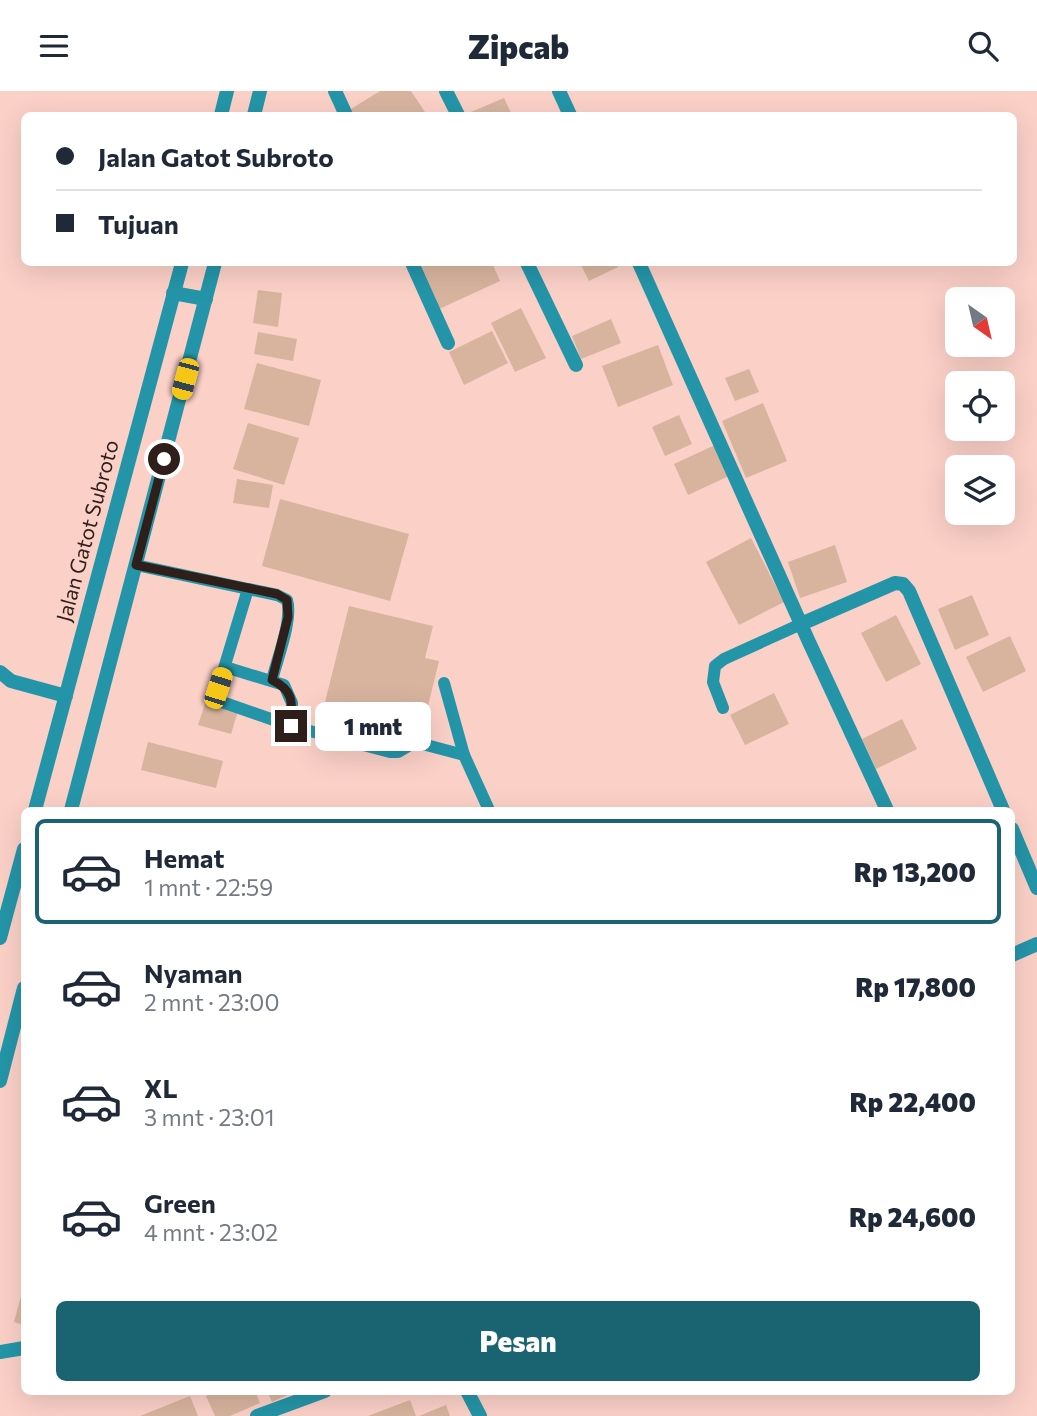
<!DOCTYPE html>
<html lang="id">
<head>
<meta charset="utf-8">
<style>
	:root { --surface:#fff; --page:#f2f2f3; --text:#1f2937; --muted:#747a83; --line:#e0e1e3; --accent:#1a6471 }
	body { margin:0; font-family:Commissioner,sans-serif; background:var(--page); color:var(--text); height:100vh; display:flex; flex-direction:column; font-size:26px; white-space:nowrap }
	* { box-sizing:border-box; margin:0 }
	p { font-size:23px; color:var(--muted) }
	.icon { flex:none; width:38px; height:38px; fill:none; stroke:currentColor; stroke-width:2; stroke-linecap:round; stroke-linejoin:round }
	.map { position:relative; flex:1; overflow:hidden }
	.side { position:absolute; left:21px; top:716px; width:994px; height:588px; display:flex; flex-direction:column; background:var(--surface); border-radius:10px; box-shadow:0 7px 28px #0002 }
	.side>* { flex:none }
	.top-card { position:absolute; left:21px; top:21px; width:996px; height:154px; border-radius:10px; box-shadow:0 7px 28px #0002; display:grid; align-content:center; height:154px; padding:0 35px; background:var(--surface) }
	.needle { width:46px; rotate:146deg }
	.buttons { position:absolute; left:945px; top:196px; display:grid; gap:14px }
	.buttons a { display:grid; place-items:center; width:70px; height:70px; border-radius:10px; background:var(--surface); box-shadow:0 7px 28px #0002; font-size:35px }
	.end { position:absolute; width:32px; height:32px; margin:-16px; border:9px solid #2e1f1b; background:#fff; box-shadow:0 0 0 4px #fff }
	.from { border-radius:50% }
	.bubble { position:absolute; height:49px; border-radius:10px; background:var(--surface); box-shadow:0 7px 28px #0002; font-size:23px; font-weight:800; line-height:49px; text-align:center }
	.car { position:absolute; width:21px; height:42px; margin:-21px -10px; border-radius:9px; box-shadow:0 0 5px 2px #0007; background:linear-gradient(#f5c518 24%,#345 0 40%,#f5c518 0 76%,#345 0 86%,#f5c518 0) }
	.top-card b { display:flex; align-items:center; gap:24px; height:66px; font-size:26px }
	.top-card b+b { border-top:2px solid var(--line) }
	.top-card i { width:18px; height:18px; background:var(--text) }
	ul { padding:12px 0 0; list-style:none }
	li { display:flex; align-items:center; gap:21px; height:105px; margin:0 14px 10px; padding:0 21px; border:4px solid transparent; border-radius:10px }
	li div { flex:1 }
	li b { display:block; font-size:26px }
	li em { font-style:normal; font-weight:800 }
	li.on { border-color:var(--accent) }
	li>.icon { width:63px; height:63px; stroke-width:1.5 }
	.action { display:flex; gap:14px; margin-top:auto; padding:14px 35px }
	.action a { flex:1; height:80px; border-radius:10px; background:var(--accent); color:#fff; font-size:28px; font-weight:800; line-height:80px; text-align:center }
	header { display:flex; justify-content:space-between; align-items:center; height:91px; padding:0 35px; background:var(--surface); font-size:32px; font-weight:800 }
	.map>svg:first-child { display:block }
	.building { fill:#d8b49f }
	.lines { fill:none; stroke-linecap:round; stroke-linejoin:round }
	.service { stroke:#2495a8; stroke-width:12 }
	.minor { stroke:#2495a8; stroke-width:14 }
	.tertiary { stroke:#2495a8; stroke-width:14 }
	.route { stroke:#2e1f1b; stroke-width:9 }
	.labels { text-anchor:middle; stroke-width:7; stroke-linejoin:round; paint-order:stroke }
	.street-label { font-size:21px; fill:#2e1f1b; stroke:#fbd0c7 }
</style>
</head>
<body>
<header><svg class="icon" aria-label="menu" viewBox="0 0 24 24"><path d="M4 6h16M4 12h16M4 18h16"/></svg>Zipcab<svg class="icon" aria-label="search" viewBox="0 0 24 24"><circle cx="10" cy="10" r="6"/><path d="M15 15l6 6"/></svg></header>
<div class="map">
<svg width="1037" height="1325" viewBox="0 0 1037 1325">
	<rect width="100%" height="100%" fill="#fbd0c7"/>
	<g class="building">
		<path d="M380,0H411L427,24H349L346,21Z"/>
		<path d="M504,7L512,24H472L471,21Z"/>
		<path d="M429,172H492L500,190L437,219L418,177Z"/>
		<path d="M580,172H617L618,176L589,190Z"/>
		<path d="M258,199L282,202L278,236L253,232Z"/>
		<path d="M521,217L546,267L515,281L491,232Z"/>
		<path d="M611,228L621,252L581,268L572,245Z"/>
		<path d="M492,240L508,272L464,294L449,261Z"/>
		<path d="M258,241L297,248L293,270L254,263Z"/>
		<path d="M658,254L673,294L618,316L602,275Z"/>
		<path d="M257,272L321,289L309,335L244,318Z"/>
		<path d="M749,278L759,301L735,310L725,287Z"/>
		<path d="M763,312L787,370L746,387L722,330Z"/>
		<path d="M679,324L692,353L665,365L652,336Z"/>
		<path d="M248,332L299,347L284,394L233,378Z"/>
		<path d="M715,354L729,385L688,404L674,373Z"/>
		<path d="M237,388L273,394L269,417L233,412Z"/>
		<path d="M280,408L409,443L390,510L262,475Z"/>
		<path d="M751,447L784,511L739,534L706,471Z"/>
		<path d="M835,454L847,491L800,507L788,471Z"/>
		<path d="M972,504L989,544L955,559L938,518Z"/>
		<path d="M349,515L433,535L425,567L439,570L426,623L412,620L405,648L321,627Z"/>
		<path d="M896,524L921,573L886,591L861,542Z"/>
		<path d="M1010,545L1026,580L983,601L966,566Z"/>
		<path d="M774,602L789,633L745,654L730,624Z"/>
		<path d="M206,610L238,620L231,643L198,634Z"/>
		<path d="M902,628L917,658L876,678L862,648Z"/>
		<path d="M148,651L223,670L216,697L141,679Z"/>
		<path d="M24,1194V1234L14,1231Z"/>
		<path d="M217,1300H255L260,1312L230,1325H215L206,1305Z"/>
		<path d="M267,1300H296L272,1311Z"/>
		<path d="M190,1305L198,1325H140Z"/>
		<path d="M410,1309L416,1325H368Z"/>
		<path d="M446,1314L450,1325H419Z"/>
	</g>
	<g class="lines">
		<g class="service">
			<path d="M136,474L248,498L218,597L222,611L291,635L390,661H398L415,651L464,664L489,719"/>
			<path d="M248,498L277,504L287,509C293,529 277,568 272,589"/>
			<path d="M225,576L284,594L292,612L291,635"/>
			<path d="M444,592L464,664"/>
			<path d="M723,617L713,591L715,575L724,568L801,533"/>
		</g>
		<g class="minor">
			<path d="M335,0L346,24"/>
			<path d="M446,0L458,24"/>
			<path d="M559,0L570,24"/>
			<path d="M412,172L448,252"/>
			<path d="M527,172L576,274"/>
			<path d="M639,172L809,551L887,719"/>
			<path d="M801,533L895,492L903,493L909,500L1003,719"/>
			<path d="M0,581L11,590L66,605"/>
			<path d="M1012,738L1037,797"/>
			<path d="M1012,864L1037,853"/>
			<path d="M0,1261L24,1257"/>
			<path d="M467,1300L480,1325"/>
			<path d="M257,1325L325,1300"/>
		</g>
		<g class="tertiary">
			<path d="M221,24L227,0"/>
			<path d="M254,24L260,0"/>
			<path d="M173,202L206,208"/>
			<path d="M35,719L182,172"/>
			<path d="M71,719L215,172"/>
			<path d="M0,847L24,758"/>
			<path d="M0,990L24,897"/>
		</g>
	</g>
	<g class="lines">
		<path class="route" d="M164,368L136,474L277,503L287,509L288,526L272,589C295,600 292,613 291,635"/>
	</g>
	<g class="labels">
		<g class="street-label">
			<text transform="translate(88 440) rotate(-75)" y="7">Jalan Gatot Subroto</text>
		</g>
	</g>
</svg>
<div class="buttons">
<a><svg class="needle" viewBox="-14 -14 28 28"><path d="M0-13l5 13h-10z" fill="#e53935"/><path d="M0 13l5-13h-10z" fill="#747a83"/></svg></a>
<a><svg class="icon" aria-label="locate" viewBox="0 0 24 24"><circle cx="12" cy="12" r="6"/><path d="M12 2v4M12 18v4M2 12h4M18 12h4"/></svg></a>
<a><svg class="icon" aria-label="layers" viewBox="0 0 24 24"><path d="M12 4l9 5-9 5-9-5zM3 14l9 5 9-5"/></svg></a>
</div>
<i class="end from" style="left:164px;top:368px"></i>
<i class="end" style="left:291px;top:635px"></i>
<div class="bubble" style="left:315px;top:611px;width:116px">1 mnt</div>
<i class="car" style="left:185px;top:288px;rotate:195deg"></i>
<i class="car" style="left:218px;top:597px;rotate:18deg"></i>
<div class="top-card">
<b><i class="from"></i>Jalan Gatot Subroto</b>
<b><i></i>Tujuan</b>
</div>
<section class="side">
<ul>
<li class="on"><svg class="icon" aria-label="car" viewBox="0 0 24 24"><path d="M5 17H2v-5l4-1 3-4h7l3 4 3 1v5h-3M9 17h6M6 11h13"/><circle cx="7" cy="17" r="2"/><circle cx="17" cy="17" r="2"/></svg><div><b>Hemat</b><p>1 mnt · 22:59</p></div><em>Rp 13,200</em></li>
<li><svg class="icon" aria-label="car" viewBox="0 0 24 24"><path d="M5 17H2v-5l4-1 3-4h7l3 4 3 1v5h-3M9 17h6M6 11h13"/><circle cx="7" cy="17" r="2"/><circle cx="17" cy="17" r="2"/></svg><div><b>Nyaman</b><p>2 mnt · 23:00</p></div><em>Rp 17,800</em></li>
<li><svg class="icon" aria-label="car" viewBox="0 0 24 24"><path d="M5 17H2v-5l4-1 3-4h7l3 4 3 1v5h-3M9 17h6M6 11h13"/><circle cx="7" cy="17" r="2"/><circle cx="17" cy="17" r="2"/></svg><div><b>XL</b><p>3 mnt · 23:01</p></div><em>Rp 22,400</em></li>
<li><svg class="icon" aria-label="car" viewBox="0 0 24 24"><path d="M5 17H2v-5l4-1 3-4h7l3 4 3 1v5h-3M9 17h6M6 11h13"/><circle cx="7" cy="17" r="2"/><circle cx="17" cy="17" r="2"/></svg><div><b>Green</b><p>4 mnt · 23:02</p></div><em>Rp 24,600</em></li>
</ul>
<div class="action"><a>Pesan</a></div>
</section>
</div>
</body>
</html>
